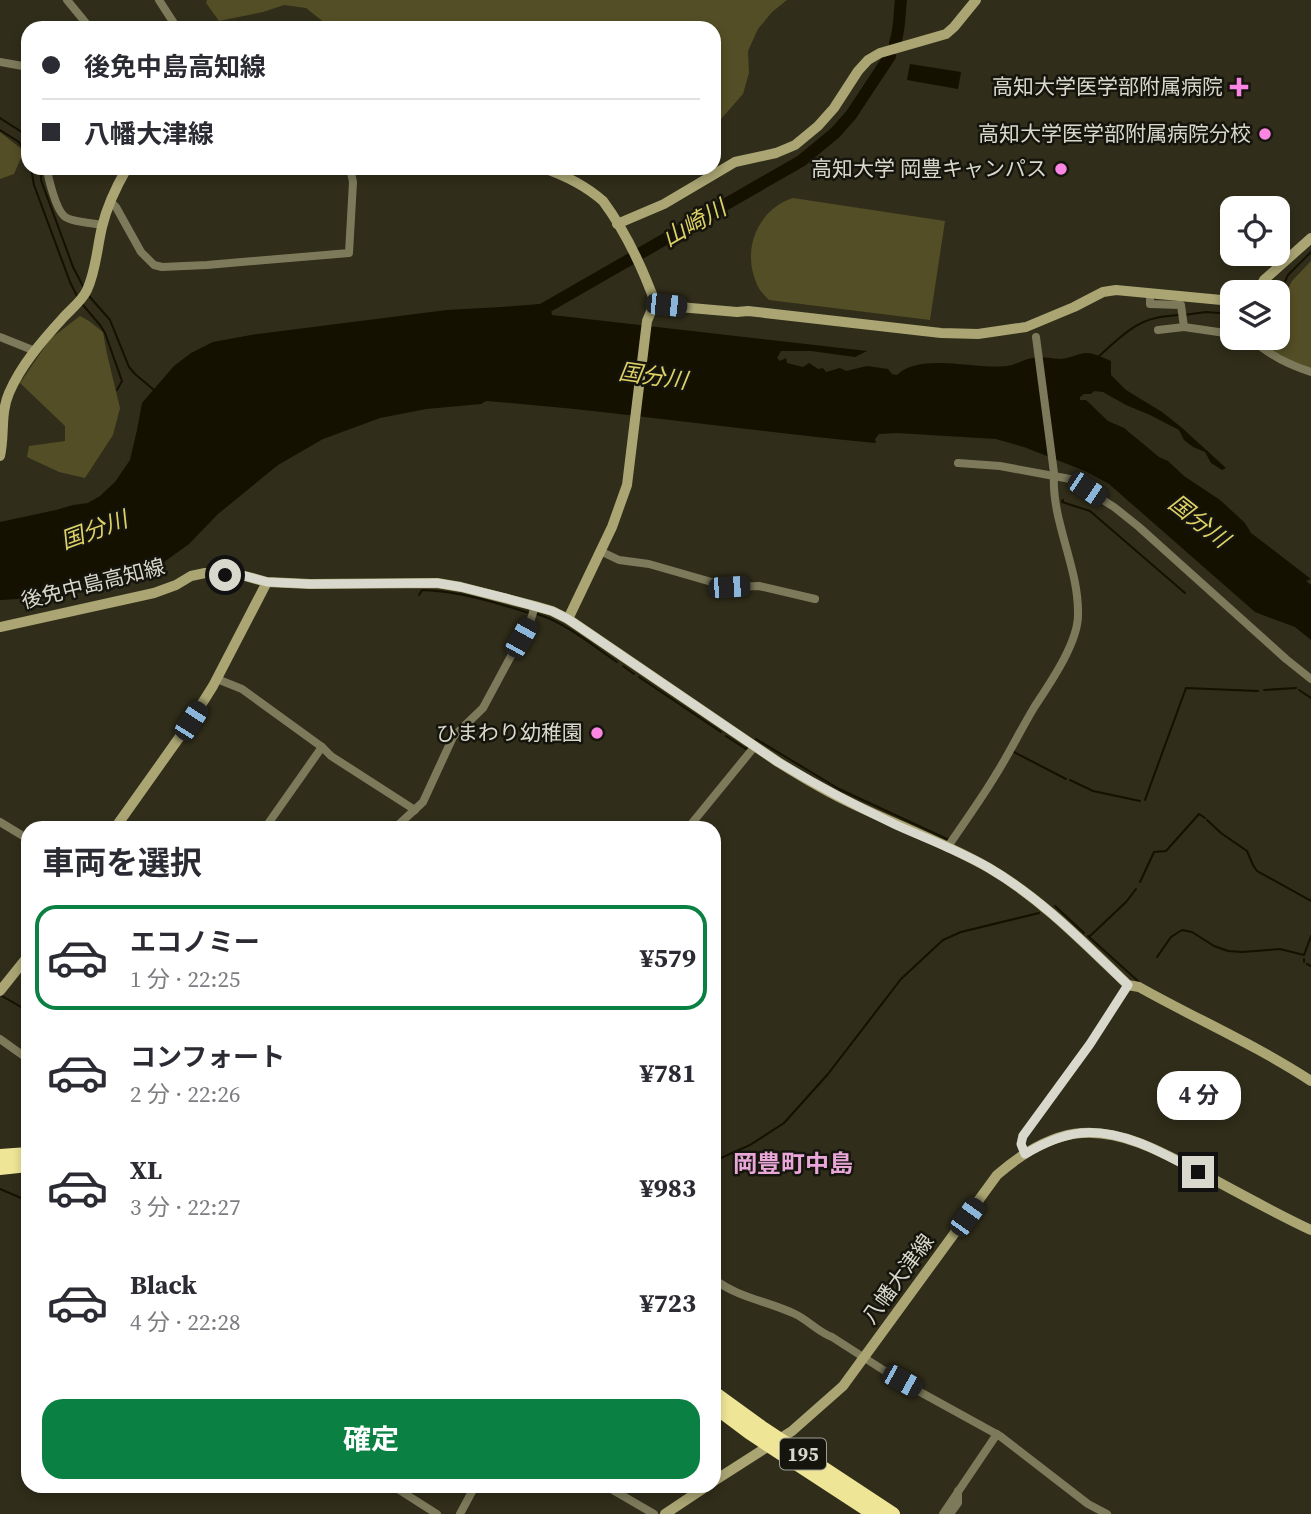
<!DOCTYPE html>
<html lang="ja">
<head>
<meta charset="utf-8">
<style>
	:root { --surface:#fff; --page:#f7f7f7; --text:#2b2b33; --muted:#7c7c81; --line:#e1e1e2; --accent:#0b8043 }
	body { margin:0; font-family:"Source Serif 4","Noto Sans JP",serif; background:var(--page); color:var(--text); height:100vh; display:flex; flex-direction:column; font-size:26px; white-space:nowrap }
	* { box-sizing:border-box; margin:0 }
	p { font-size:23px; color:var(--muted) }
	.icon { flex:none; width:38px; height:38px; fill:none; stroke:currentColor; stroke-width:2; stroke-linecap:round; stroke-linejoin:round }
	.map { position:relative; flex:1; overflow:hidden }
	.details { position:absolute; left:21px; top:821px; width:700px; height:672px; display:flex; flex-direction:column; background:var(--surface); border-radius:21px; box-shadow:0 4px 10px #0003 }
	.details>* { flex:none }
	.hud { position:absolute; left:21px; top:21px; width:700px; height:154px; border-radius:21px; box-shadow:0 4px 10px #0003; display:grid; align-content:center; height:154px; padding:0 21px; background:var(--surface) }
	.controls { position:absolute; left:1220px; top:196px; display:grid; gap:14px }
	.controls a { display:grid; place-items:center; width:70px; height:70px; border-radius:14px; background:var(--surface); box-shadow:0 4px 10px #0003; font-size:35px }
	.end { position:absolute; width:32px; height:32px; margin:-16px; border:9px solid #d9d8cc; background:#111; box-shadow:0 0 0 4px #111 }
	.from { border-radius:50% }
	.bubble { position:absolute; height:49px; border-radius:21px; background:var(--surface); box-shadow:0 4px 10px #0003; font-size:23px; font-weight:700; line-height:49px; text-align:center }
	.car { position:absolute; width:21px; height:42px; margin:-21px -10px; border-radius:9px; box-shadow:0 0 5px 2px #0007; background:linear-gradient(#222 24%,#8ab4d8 0 40%,#222 0 76%,#8ab4d8 0 86%,#222 0) }
	.hud b { display:flex; align-items:center; gap:24px; height:66px; font-size:26px }
	.hud b+b { border-top:2px solid var(--line) }
	.hud i { width:18px; height:18px; background:var(--text) }
	ul { padding:0; list-style:none }
	li { display:flex; align-items:center; gap:21px; height:105px; margin:0 14px 10px; padding:0 7px; border:4px solid transparent; border-radius:21px }
	li div { flex:1 }
	li b { display:block; font-size:26px }
	li em { font-style:normal; font-weight:700 }
	li.active { border-color:var(--accent) }
	li>.icon { width:63px; height:63px; stroke-width:1.5 }
	h2 { padding:0 21px; font-size:32px; line-height:84px }
	.button { display:flex; gap:14px; margin-top:auto; padding:14px 21px }
	.button a { flex:1; height:80px; border-radius:21px; background:var(--accent); color:#fff; font-size:28px; font-weight:700; line-height:80px; text-align:center }
	.map>svg:first-child { display:block }
	.green { fill:#534e25 }
	.water { fill:#141100 }
	.lines { fill:none; stroke-linecap:round; stroke-linejoin:round }
	.stream { stroke:#141100; stroke-width:2 }
	.river { stroke:#141100; stroke-width:12 }
	.street { stroke:#7d7a5b; stroke-width:8 }
	.secondary { stroke:#aaa573; stroke-width:10 }
	.highway { stroke:#eee596; stroke-width:14 }
	.route { stroke:#d9d8cc; stroke-width:9 }
	.poi-dot { fill:#fc86e4; stroke:#16150d; stroke-width:2.5 }
	.labels { text-anchor:middle; stroke-width:5; stroke-linejoin:round; paint-order:stroke }
	.shield { fill:#16150d; stroke:#9e9e93; stroke-width:2 }
	.shield-label { font-size:19px; font-weight:bold; fill:#d9d8cc }
	.poi-label { font-size:21px; fill:#d9d8cc; stroke:#16150d; text-anchor:end }
	.street-label { font-size:21px; fill:#d9d8cc; stroke:#16150d }
	.water-label { font-size:23px; font-style:italic; fill:#ded266; stroke:#16150d }
	.quarter-label { font-size:24px; font-weight:bold; fill:#e9a7d9; stroke:#16150d }
</style>
</head>
<body>
<div class="map">
<svg width="1311" height="1514" viewBox="0 0 1311 1514">
	<rect width="100%" height="100%" fill="#302d1a"/>
	<g class="green">
		<path d="M207,0H787L772,12L758,29L748,51L749,73L743,94L714,127V28H331L306,8L284,5L263,12L219,21L206,3Z"/>
		<path d="M0,132L24,151L14,174L0,179Z"/>
		<path d="M793,198L945,221L930,320L769,300C764,295 758,289 756,282C742,249 758,209 793,198Z"/>
		<path d="M1311,261V372L1275,354L1260,338H1278V305L1292,281Z"/>
		<path d="M80,316L89,321L103,332L107,354L120,408L113,435L85,478L59,472L27,457L29,446L65,441V426L20,383L50,339Z"/>
	</g>
	<g class="water">
		<path d="M910,64L961,72L958,89L907,80Z"/>
		<path d="M540,304L551,311L552,315L867,351L855,357L811,351H781L777,358L780,361L786,358L787,363L803,367L809,363L818,369L823,368L826,372L840,368L846,371L867,366L888,369L892,374L897,375C921,352 976,370 1007,366C1016,365 1024,359 1033,358C1042,356 1050,358 1059,359C1068,359 1077,354 1086,353C1094,353 1104,358 1111,361V375L1126,390L1162,412L1181,427L1226,468L1222,470L1211,463L1205,452L1193,447L1184,440L1179,430L1150,415L1126,405L1103,392L1094,391L1091,394H1084L1080,397V400H1086L1108,421L1124,428L1159,457L1168,461L1184,476L1220,500L1245,523L1251,533L1311,579L1306,581L1311,585V640L1295,627L1255,612L1109,484L1085,471L1024,447L996,439L897,433L879,434L875,439L876,443C746,431 617,411 486,401L481,404L426,409L380,418L323,439L278,465L218,514L189,544L164,562L145,569L18,599L0,600V522L56,510L73,505L88,503L100,496L115,482L130,460L137,430L142,403L174,366L191,353L213,342L251,335L447,310L501,307Z"/>
	</g>
	<g class="lines">
		<g class="stream">
			<path d="M0,118L28,136"/>
			<path d="M0,130L19,142L28,157"/>
			<path d="M31,168L34,185L70,282L78,298"/>
			<path d="M41,168V180L73,267L84,288"/>
			<path d="M89,296L110,320L129,367L135,374L154,390"/>
			<path d="M1278,297L1288,275L1311,252"/>
			<path d="M83,305L100,325L105,333L122,381L117,390"/>
			<path d="M1184,315L1206,312L1232,314"/>
			<path d="M1099,356C1115,342 1134,322 1156,318C1163,316 1171,316 1179,315"/>
			<path d="M1063,500L1062,502L1090,511L1185,593"/>
			<path d="M419,595L422,590C458,591 494,602 529,613"/>
			<path d="M537,614C566,623 592,645 617,662"/>
			<path d="M623,666L634,674"/>
			<path d="M639,677L721,732"/>
			<path d="M1264,690L1296,688"/>
			<path d="M1299,690L1311,698"/>
			<path d="M726,736L746,749L747,748"/>
			<path d="M756,739L839,789L949,840"/>
			<path d="M1014,752L1066,779"/>
			<path d="M1070,780L1093,791L1140,801"/>
			<path d="M1145,800L1186,688L1258,691"/>
			<path d="M1207,820L1221,833L1247,851L1253,865L1257,871L1311,901"/>
			<path d="M1140,882L1154,852L1166,851L1199,814L1205,818"/>
			<path d="M1055,906L1084,933"/>
			<path d="M1088,936L1139,982"/>
			<path d="M1089,937L1126,902L1136,889"/>
			<path d="M1157,957L1171,937L1182,930L1192,932L1214,946L1228,951L1242,952L1280,949L1304,955L1311,936"/>
			<path d="M1304,959V962"/>
			<path d="M1307,964L1311,966"/>
			<path d="M2,996L28,1011"/>
			<path d="M714,1161L750,1145L784,1123L828,1074L901,979L943,940L961,932L1039,913"/>
			<path d="M0,1189L28,1201"/>
		</g>
		<g class="river">
			<path d="M895,43C900,30 899,15 901,0"/>
			<path d="M533,315L801,161L835,133L851,115L890,56"/>
		</g>
		<g class="street">
			<path d="M67,0L90,28"/>
			<path d="M159,0L177,28"/>
			<path d="M0,62L28,67"/>
			<path d="M47,168C48,178 56,209 64,216C70,222 93,223 103,225"/>
			<path d="M110,201L116,207L141,252L154,265L162,267L207,265L349,253L353,182L350,168"/>
			<path d="M1150,295V304L1181,305L1184,327L1232,334"/>
			<path d="M1158,330L1184,327"/>
			<path d="M0,337L35,351"/>
			<path d="M1247,338C1256,342 1262,348 1270,353C1283,362 1296,367 1311,372"/>
			<path d="M958,463L1000,466L1070,479L1114,507L1139,527L1286,659L1311,679"/>
			<path d="M600,551L619,560L649,564L729,587L759,586L815,599"/>
			<path d="M217,679L242,689L322,747L331,756L415,810"/>
			<path d="M0,822L28,839"/>
			<path d="M265,828L322,747"/>
			<path d="M395,828L423,802L453,737L483,708L531,619L535,606"/>
			<path d="M688,828L755,746"/>
			<path d="M947,848C963,824 980,801 995,776C1009,754 1021,729 1035,706C1050,683 1078,643 1078,615C1079,566 1051,522 1054,473L1036,337"/>
			<path d="M0,1039L28,1059"/>
			<path d="M1025,1154L1021,1144L1022,1136L1090,1044L1128,985"/>
			<path d="M714,1279C738,1298 768,1301 795,1314C808,1320 818,1332 832,1337L902,1382L1000,1436L1088,1504L1107,1514"/>
			<path d="M393,1486L437,1514"/>
			<path d="M606,1486L654,1514"/>
			<path d="M460,1514L475,1486"/>
			<path d="M943,1514L997,1434"/>
			<path d="M950,1514L958,1503V1491"/>
		</g>
		<g class="secondary">
			<path d="M448,168L466,170L500,168"/>
			<path d="M543,168C564,175 587,187 603,201C626,232 643,269 656,305"/>
			<path d="M617,224L664,204L735,162L776,153L795,145L818,126L834,108L858,71L868,60L880,53L946,34L954,27L976,0"/>
			<path d="M1251,292L1262,284L1264,280L1311,238"/>
			<path d="M656,305L737,312L748,311L941,333L978,334L1026,327L1074,307L1103,292L1116,290L1232,301"/>
			<path d="M0,456C5,434 0,414 9,393C21,365 42,341 62,319C70,310 82,301 87,290C96,271 97,248 102,227C107,206 116,187 127,168"/>
			<path d="M568,619L612,527L627,485L647,321L652,309L656,305"/>
			<path d="M0,627L154,593L176,585L191,576L205,573L245,576L267,582L310,584L437,583L461,587L535,606L552,611L568,619L778,762C802,777 827,792 853,804C897,825 947,844 989,868C1042,899 1084,943 1128,985L1139,987C1196,1019 1256,1045 1311,1081"/>
			<path d="M115,828L191,721L213,686L267,582"/>
			<path d="M0,991L28,956"/>
			<path d="M714,1481L792,1431L843,1386L997,1175C1020,1155 1050,1135 1082,1133C1128,1130 1172,1158 1211,1178C1244,1196 1277,1214 1311,1230"/>
			<path d="M665,1514L707,1486"/>
		</g>
		<g class="highway">
			<path d="M0,1156L28,1154"/>
			<path d="M0,1168L28,1165"/>
			<path d="M714,1393L761,1427L893,1514"/>
			<path d="M714,1406L750,1433L874,1514"/>
		</g>
	</g>
	<g class="lines">
		<path class="route" d="M225,575L245,576L267,582L310,584L437,583L461,587L509,599L552,611L568,619L778,762C816,785 856,806 896,825C927,839 960,851 989,868C1042,899 1084,943 1128,985L1090,1044L1023,1136L1021,1144L1025,1154C1042,1144 1061,1135 1081,1133C1122,1129 1163,1153 1198,1172"/>
	</g>
	<g class="poi-dot">
		<path d="M1235.5 76.5h7v7h7v7h-7v7h-7v-7h-7v-7h7z"/>
		<circle cx="1265" cy="134" r="7"/>
		<circle cx="1061" cy="169" r="7"/>
		<circle cx="597" cy="733" r="7"/>
	</g>
	<g class="labels">
		<rect class="shield" x="780" y="1438.5" width="46" height="31" rx="5"/>
		<g class="shield-label">
			<text x="803" y="1461">195</text>
		</g>
		<g class="poi-label">
			<text x="1223" y="94">高知大学医学部附属病院</text>
			<text x="1251" y="141">高知大学医学部附属病院分校</text>
			<text x="1047" y="176">高知大学 岡豊キャンパス</text>
			<text x="583" y="740">ひまわり幼稚園</text>
		</g>
		<g class="street-label">
			<text transform="translate(93 584) rotate(-14)" y="7">後免中島高知線</text>
			<text transform="translate(898 1279) rotate(-54)" y="7">八幡大津線</text>
		</g>
		<g class="water-label">
			<text transform="translate(694 223) rotate(-30)" y="8">山崎川</text>
			<text transform="translate(653 376) rotate(8)" y="8">国分川</text>
			<text transform="translate(1199 521) rotate(38)" y="8">国分川</text>
			<text transform="translate(94 530) rotate(-20)" y="8">国分川</text>
		</g>
		<g class="quarter-label">
			<text x="793" y="1172">岡豊町中島</text>
		</g>
	</g>
</svg>
<div class="controls">
<a><svg class="icon" aria-label="locate" viewBox="0 0 24 24"><circle cx="12" cy="12" r="6"/><path d="M12 2v4M12 18v4M2 12h4M18 12h4"/></svg></a>
<a><svg class="icon" aria-label="layers" viewBox="0 0 24 24"><path d="M12 4l9 5-9 5-9-5zM3 14l9 5 9-5"/></svg></a>
</div>
<i class="end from" style="left:225px;top:575px"></i>
<i class="end" style="left:1198px;top:1172px"></i>
<div class="bubble" style="left:1157px;top:1071px;width:84px">4 分</div>
<i class="car" style="left:666px;top:305px;rotate:96deg"></i>
<i class="car" style="left:1087px;top:489px;rotate:124deg"></i>
<i class="car" style="left:729px;top:587px;rotate:87deg"></i>
<i class="car" style="left:521px;top:638px;rotate:29deg"></i>
<i class="car" style="left:191px;top:721px;rotate:33deg"></i>
<i class="car" style="left:967px;top:1217px;rotate:36deg"></i>
<i class="car" style="left:902px;top:1381px;rotate:119deg"></i>
<div class="hud">
<b><i class="from"></i>後免中島高知線</b>
<b><i></i>八幡大津線</b>
</div>
<section class="details">
<h2>車両を選択</h2>
<ul>
<li class="active"><svg class="icon" aria-label="car" viewBox="0 0 24 24"><path d="M5 17H2v-5l4-1 3-4h7l3 4 3 1v5h-3M9 17h6M6 11h13"/><circle cx="7" cy="17" r="2"/><circle cx="17" cy="17" r="2"/></svg><div><b>エコノミー</b><p>1 分 · 22:25</p></div><em>¥579</em></li>
<li><svg class="icon" aria-label="car" viewBox="0 0 24 24"><path d="M5 17H2v-5l4-1 3-4h7l3 4 3 1v5h-3M9 17h6M6 11h13"/><circle cx="7" cy="17" r="2"/><circle cx="17" cy="17" r="2"/></svg><div><b>コンフォート</b><p>2 分 · 22:26</p></div><em>¥781</em></li>
<li><svg class="icon" aria-label="car" viewBox="0 0 24 24"><path d="M5 17H2v-5l4-1 3-4h7l3 4 3 1v5h-3M9 17h6M6 11h13"/><circle cx="7" cy="17" r="2"/><circle cx="17" cy="17" r="2"/></svg><div><b>XL</b><p>3 分 · 22:27</p></div><em>¥983</em></li>
<li><svg class="icon" aria-label="car" viewBox="0 0 24 24"><path d="M5 17H2v-5l4-1 3-4h7l3 4 3 1v5h-3M9 17h6M6 11h13"/><circle cx="7" cy="17" r="2"/><circle cx="17" cy="17" r="2"/></svg><div><b>Black</b><p>4 分 · 22:28</p></div><em>¥723</em></li>
</ul>
<div class="button"><a>確定</a></div>
</section>
</div>
</body>
</html>
